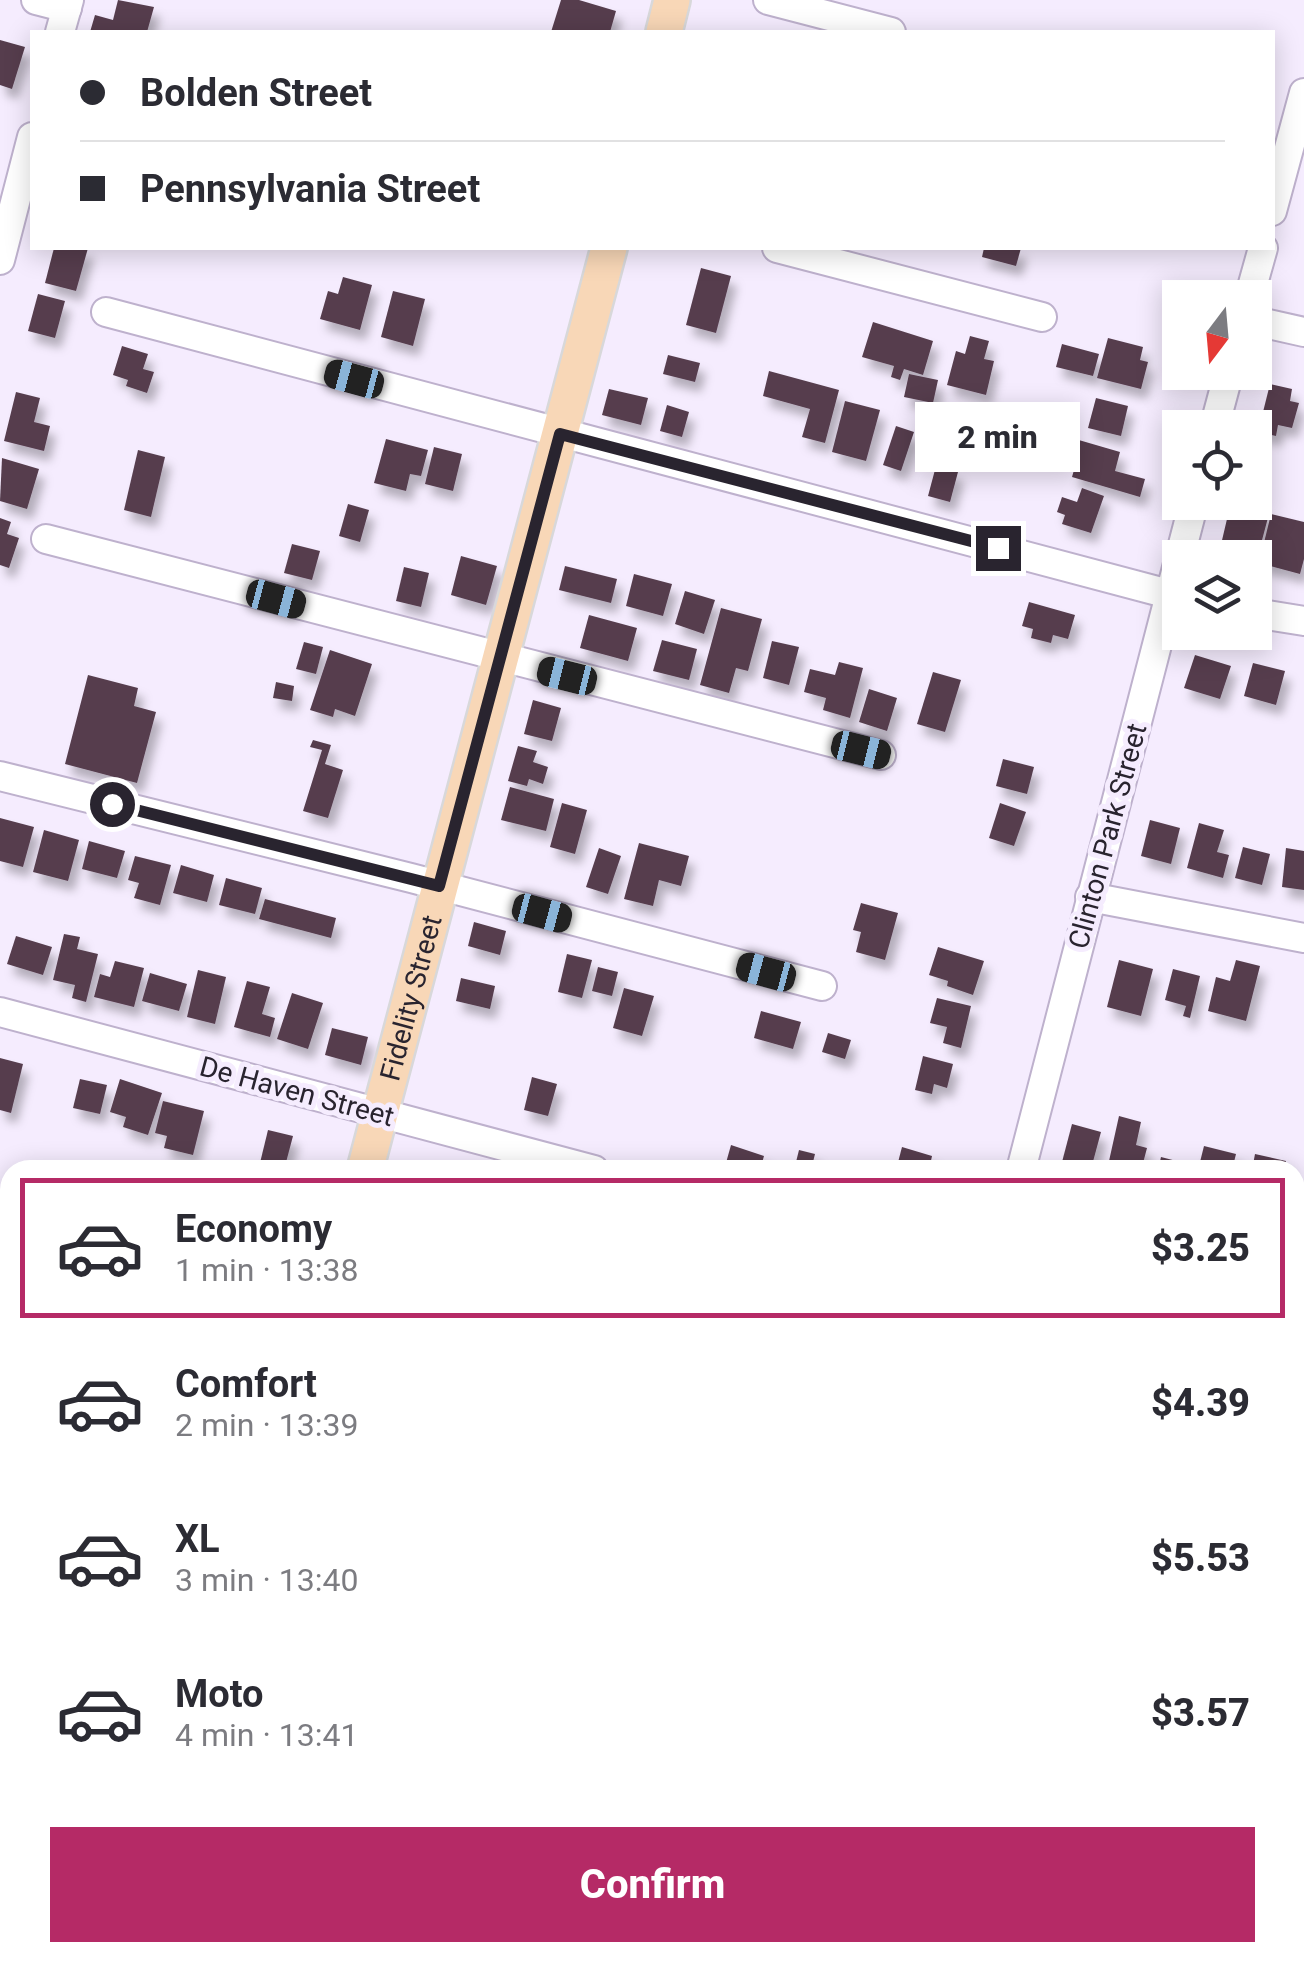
<!DOCTYPE html>
<html lang="en">
<head>
<meta charset="utf-8">
<style>
	:root { --surface:#fff; --page:#f7f7f7; --text:#2b2b33; --muted:#7c7c81; --line:#e1e1e2; --accent:#b52a66 }
	body { margin:0; font-family:Roboto,sans-serif; background:var(--page); color:var(--text); height:100vh; display:flex; flex-direction:column; font-size:38px; white-space:nowrap }
	* { box-sizing:border-box; margin:0 }
	p { font-size:32px; color:var(--muted) }
	.icon { flex:none; width:55px; height:55px; fill:none; stroke:currentColor; stroke-width:2; stroke-linecap:round; stroke-linejoin:round }
	.map { position:relative; flex:1; overflow:hidden }
	.side { position:absolute; left:0px; top:1160px; width:1305px; height:802px; display:flex; flex-direction:column; background:var(--surface); border-radius:30px 30px 0 0; box-shadow:0 5px 25px #0003 }
	.side>* { flex:none }
	.banner { position:absolute; left:30px; top:30px; width:1245px; height:220px; border-radius:0px; box-shadow:0 5px 25px #0003; display:grid; align-content:center; height:220px; padding:0 50px; background:var(--surface) }
	.needle { width:65px; rotate:196deg }
	.tools { position:absolute; left:1162px; top:280px; display:grid; gap:20px }
	.tools a { display:grid; place-items:center; width:110px; height:110px; border-radius:0px; background:var(--surface); box-shadow:0 5px 25px #0003; font-size:50px }
	.end { position:absolute; width:45px; height:45px; margin:-22px; border:12px solid #29242f; background:#fff; box-shadow:0 0 0 5px #fff }
	.from { border-radius:50% }
	.bubble { position:absolute; height:70px; border-radius:0px; background:var(--surface); box-shadow:0 5px 25px #0003; font-size:32px; font-weight:800; line-height:70px; text-align:center }
	.car { position:absolute; width:30px; height:60px; margin:-30px -15px; border-radius:12px; box-shadow:0 0 8px 2px #0007; background:linear-gradient(#222 24%,#8ab4d8 0 40%,#222 0 76%,#8ab4d8 0 86%,#222 0) }
	.banner b { display:flex; align-items:center; gap:35px; height:95px; font-size:38px }
	.banner b+b { border-top:2px solid var(--line) }
	.banner i { width:25px; height:25px; background:var(--text) }
	ul { padding:18px 0 0; list-style:none }
	li { display:flex; align-items:center; gap:30px; height:140px; margin:0 20px 15px; padding:0 30px; border:5px solid transparent; border-radius:0px }
	li div { flex:1 }
	li b { display:block; font-size:38px }
	li em { font-style:normal; font-weight:800 }
	li.on { border-color:var(--accent) }
	li>.icon { width:90px; height:90px; stroke-width:1.5 }
	.action { display:flex; gap:20px; margin-top:auto; padding:20px 50px }
	.action a { flex:1; height:115px; border-radius:0px; background:var(--accent); color:#fff; font-size:40px; font-weight:800; line-height:115px; text-align:center }
	.map>svg:first-child { display:block }
	.building { fill:#563e4e; filter:url(#shadow) }
	.lines { fill:none; stroke-linecap:round; stroke-linejoin:round }
	.minor-casing { stroke:#beb1cd; stroke-width:32 }
	.major-casing { stroke:#d8d8da; stroke-width:40 }
	.minor { stroke:#fff; stroke-width:28 }
	.major { stroke:#f8d7b7; stroke-width:35 }
	.route { stroke:#29242f; stroke-width:12 }
	.labels { text-anchor:middle; stroke-width:10; stroke-linejoin:round; paint-order:stroke }
	.street-label { font-size:28px; fill:#29242f; stroke:#f5ecfe }
</style>
</head>
<body>
<div class="map">
<svg width="1304" height="1961" viewBox="0 0 1304 1961">
	<defs>
		<filter id="shadow"><feDropShadow dx="6" dy="10" stdDeviation="5" flood-color="#0004"/></filter>
	</defs>
	<rect width="100%" height="100%" fill="#f5ecfe"/>
	<g class="building">
		<path d="M118,0L154,7L147,32H90L95,15L113,20Z"/>
		<path d="M561,0H579L616,11L610,32H551Z"/>
		<path d="M0,40L25,47L12,89L0,85Z"/>
		<path d="M54,248H88L76,291L45,283Z"/>
		<path d="M984,248H1021L1016,266L982,257Z"/>
		<path d="M701,268L731,276L716,333L686,325Z"/>
		<path d="M343,277L372,285L360,330L320,319L328,291L338,294Z"/>
		<path d="M393,291L425,299L413,346L381,337Z"/>
		<path d="M38,294L65,301L55,338L28,331Z"/>
		<path d="M873,322L933,341L923,375L904,369L900,380L891,377L894,366L862,357Z"/>
		<path d="M970,336L989,341L984,359L994,361L986,395L947,385L956,351L965,354Z"/>
		<path d="M1108,338L1143,347L1140,360L1148,362L1141,389L1097,378Z"/>
		<path d="M1062,344L1099,354L1093,376L1056,367Z"/>
		<path d="M122,346L148,354L143,369L154,372L147,393L126,386L128,380L113,375Z"/>
		<path d="M668,355L700,363L695,382L663,374Z"/>
		<path d="M769,371L839,390L825,443L802,437L810,409L763,396Z"/>
		<path d="M909,374L938,380L933,403L904,397Z"/>
		<path d="M1270,384L1292,389L1290,401L1299,403L1292,428L1278,425L1276,436L1258,432Z"/>
		<path d="M609,389L648,398L641,425L602,415Z"/>
		<path d="M16,392L40,398L34,422L50,426L44,451L4,441Z"/>
		<path d="M1096,398L1128,406L1121,436L1088,428Z"/>
		<path d="M845,401L880,410L866,461L832,452Z"/>
		<path d="M667,405L689,412L682,437L660,431Z"/>
		<path d="M939,417L972,426L968,443L935,434Z"/>
		<path d="M896,426L914,432L901,471L883,465Z"/>
		<path d="M1065,436L1120,452L1115,471L1145,479L1140,497L1072,477L1078,456L1061,451Z"/>
		<path d="M386,439L428,450L421,476L410,474L406,491L374,483Z"/>
		<path d="M434,447L462,454L453,491L425,484Z"/>
		<path d="M138,450L165,457L151,517L124,510Z"/>
		<path d="M2,458L39,469L27,509L0,501Z"/>
		<path d="M936,466L958,472L950,502L928,496Z"/>
		<path d="M1082,488L1104,496L1091,533L1062,524L1065,515L1057,512L1062,497L1077,502Z"/>
		<path d="M1231,502L1270,510L1261,544L1255,542L1251,558L1219,553Z"/>
		<path d="M348,504L369,510L360,542L339,536Z"/>
		<path d="M1271,514L1304,522V559L1300,574L1259,563Z"/>
		<path d="M0,518L11,522L7,534L19,538L9,568L0,565Z"/>
		<path d="M292,544L320,551L312,580L284,573Z"/>
		<path d="M461,556L497,566L486,605L451,595Z"/>
		<path d="M565,566L617,579L611,603L559,590Z"/>
		<path d="M404,567L429,573L421,607L396,601Z"/>
		<path d="M634,574L672,584L663,616L626,606Z"/>
		<path d="M685,591L715,600L704,634L675,624Z"/>
		<path d="M1029,602L1075,615L1068,639L1053,635L1051,643L1031,638L1033,629L1022,626Z"/>
		<path d="M721,608L762,619L748,671L736,668L729,693L700,685Z"/>
		<path d="M589,615L637,628L628,661L580,648Z"/>
		<path d="M662,640L697,649L689,680L653,671Z"/>
		<path d="M772,641L799,647L789,685L763,678Z"/>
		<path d="M304,642L323,647L316,674L296,669Z"/>
		<path d="M330,650L372,664L355,716L335,709L333,717L310,710Z"/>
		<path d="M1195,655L1231,666L1220,699L1184,688Z"/>
		<path d="M839,662L863,668L850,718L823,710L826,698L804,692L810,669L835,675Z"/>
		<path d="M1253,663L1285,671L1276,705L1244,696Z"/>
		<path d="M933,672L961,680L945,732L917,724Z"/>
		<path d="M88,675L138,688L134,706L156,712L137,783L65,764Z"/>
		<path d="M276,682L294,686L292,701L273,698Z"/>
		<path d="M869,689L897,698L887,731L859,722Z"/>
		<path d="M533,700L561,708L552,741L524,734Z"/>
		<path d="M313,740L331,745L325,764L343,770L328,818L303,811L322,750L310,747Z"/>
		<path d="M518,746L537,751L533,762L548,767L543,784L529,779L527,786L508,781Z"/>
		<path d="M1003,759L1034,767L1027,794L996,786Z"/>
		<path d="M510,787L554,799L546,831L501,820Z"/>
		<path d="M562,803L587,810L575,854L550,847Z"/>
		<path d="M1000,803L1026,812L1014,846L989,838Z"/>
		<path d="M0,818L34,827L23,867L0,861Z"/>
		<path d="M1150,820L1180,828L1171,864L1141,856Z"/>
		<path d="M1199,823L1224,830L1217,852L1229,855L1223,878L1187,868Z"/>
		<path d="M44,830L79,840L68,881L33,872Z"/>
		<path d="M89,841L125,851L117,878L82,869Z"/>
		<path d="M639,843L689,856L681,886L659,880L653,906L624,899Z"/>
		<path d="M1243,847L1270,854L1262,885L1235,878Z"/>
		<path d="M599,848L621,856L608,894L586,887Z"/>
		<path d="M1286,848L1304,851V890L1282,887Z"/>
		<path d="M135,856L171,865L160,905L134,898L139,883L128,880Z"/>
		<path d="M181,865L214,875L207,902L173,893Z"/>
		<path d="M226,878L262,888L255,914L219,905Z"/>
		<path d="M265,899L336,918L331,938L259,919Z"/>
		<path d="M861,903L898,913L885,960L856,952L861,932L853,930Z"/>
		<path d="M474,922L506,931L500,955L468,946Z"/>
		<path d="M64,934L80,937L77,949L98,954L86,1002L72,998L75,985L53,980Z"/>
		<path d="M16,936L52,947L43,975L7,964Z"/>
		<path d="M938,947L984,961L973,995L947,986L948,981L929,975Z"/>
		<path d="M567,954L592,960L582,998L558,992Z"/>
		<path d="M1119,960L1153,969L1141,1016L1107,1007Z"/>
		<path d="M1236,960L1260,966L1246,1021L1208,1011L1216,977L1230,981Z"/>
		<path d="M115,961L144,968L134,1007L94,997L100,974L110,977Z"/>
		<path d="M598,967L618,972L612,996L592,991Z"/>
		<path d="M1173,969L1200,976L1190,1018L1183,1016L1186,1006L1165,1000Z"/>
		<path d="M198,970L226,977L215,1024L187,1017Z"/>
		<path d="M150,973L187,984L179,1011L142,1001Z"/>
		<path d="M461,978L495,986L490,1009L456,1001Z"/>
		<path d="M247,981L270,987L262,1014L275,1018L270,1037L234,1027Z"/>
		<path d="M624,988L654,996L642,1036L613,1028Z"/>
		<path d="M292,993L323,1003L308,1049L277,1039Z"/>
		<path d="M937,998L971,1006L961,1048L943,1043L947,1027L930,1023Z"/>
		<path d="M761,1011L801,1022L793,1049L754,1038Z"/>
		<path d="M332,1028L368,1037L361,1065L325,1055Z"/>
		<path d="M828,1033L851,1040L845,1059L822,1052Z"/>
		<path d="M923,1056L953,1064L947,1088L934,1084L932,1094L915,1090Z"/>
		<path d="M0,1058L23,1064L11,1113L0,1110Z"/>
		<path d="M532,1077L557,1084L548,1116L524,1110Z"/>
		<path d="M80,1079L107,1085L100,1114L73,1108Z"/>
		<path d="M120,1079L162,1093L148,1135L123,1127L126,1117L110,1112Z"/>
		<path d="M163,1101L204,1111L193,1155L164,1148L167,1136L155,1133Z"/>
		<path d="M1119,1116L1141,1122L1136,1145L1147,1148L1142,1167L1107,1170Z"/>
		<path d="M1072,1124L1101,1132L1091,1169L1062,1162Z"/>
		<path d="M268,1130L293,1136L284,1170L259,1167Z"/>
		<path d="M731,1145L764,1156L760,1170H724Z"/>
		<path d="M1204,1146L1236,1154L1232,1170H1198Z"/>
		<path d="M902,1147L932,1156L929,1170H896Z"/>
		<path d="M799,1150L815,1154L811,1170H794Z"/>
		<path d="M1255,1154L1286,1161L1284,1170H1252Z"/>
		<path d="M1161,1157L1192,1165L1190,1170H1158Z"/>
		<path d="M0,1547L10,1550V1589L0,1586Z"/>
		<path d="M0,1669L10,1672V1703L0,1701Z"/>
		<path d="M9,1911L10,1952H23L20,1961L0,1955Z"/>
		<path d="M37,1952H80L78,1961H62Z"/>
		<path d="M389,1952H442L469,1960L387,1961Z"/>
	</g>
	<g class="lines">
		<g class="minor-casing">
			<g id="minor">
				<path d="M36,0L67,8"/>
				<path d="M768,0L891,32"/>
				<path d="M60,32L69,0"/>
				<path d="M1272,211L1304,93"/>
				<path d="M777,248L1042,317"/>
				<path d="M0,260L32,137"/>
				<path d="M1249,298L1263,248"/>
				<path d="M106,312L1180,597"/>
				<path d="M1255,321L1304,332"/>
				<path d="M1214,428L1229,372"/>
				<path d="M46,539L881,755"/>
				<path d="M1255,613L1304,621"/>
				<path d="M0,776L411,878L822,986"/>
				<path d="M1090,897L1304,938"/>
				<path d="M0,1012L594,1170"/>
				<path d="M1021,1170L1194,502"/>
				<path d="M1295,1251H1304"/>
				<path d="M0,1259L10,1261"/>
				<path d="M0,1502L10,1505"/>
				<path d="M1295,1568L1304,1569"/>
				<path d="M0,1745L10,1748"/>
				<path d="M1295,1857L1304,1858"/>
				<path d="M807,1961L810,1952"/>
			</g>
		</g>
		<g class="major-casing">
			<g id="major">
				<path d="M664,32L672,0"/>
				<path id="s1" d="M365,1170L609,248"/>
				<path d="M157,1961L159,1952"/>
			</g>
		</g>
		<use href="#minor" class="minor"/>
		<use href="#major" class="major"/>
	</g>
	<g class="lines">
		<path class="route" d="M112,804L439,886L560,434L998,548"/>
	</g>
	<g class="labels">
		<g class="street-label">
			<text transform="translate(1107 836) rotate(-75)" y="10">Clinton Park Street</text>
			<text dy="10" stroke="none"><textPath href="#s1" startOffset="178">Fidelity Street</textPath></text>
			<text transform="translate(297 1091) rotate(15)" y="10">De Haven Street</text>
		</g>
	</g>
</svg>
<div class="tools">
<a><svg class="needle" viewBox="-14 -14 28 28"><path d="M0-13l5 13h-10z" fill="#e53935"/><path d="M0 13l5-13h-10z" fill="#7c7c81"/></svg></a>
<a><svg class="icon" aria-label="locate" viewBox="0 0 24 24"><circle cx="12" cy="12" r="6"/><path d="M12 2v4M12 18v4M2 12h4M18 12h4"/></svg></a>
<a><svg class="icon" aria-label="layers" viewBox="0 0 24 24"><path d="M12 4l9 5-9 5-9-5zM3 14l9 5 9-5"/></svg></a>
</div>
<i class="end from" style="left:112px;top:804px"></i>
<i class="end" style="left:998px;top:548px"></i>
<div class="bubble" style="left:915px;top:402px;width:165px">2 min</div>
<i class="car" style="left:354px;top:379px;rotate:285deg"></i>
<i class="car" style="left:276px;top:599px;rotate:105deg"></i>
<i class="car" style="left:567px;top:676px;rotate:284deg"></i>
<i class="car" style="left:861px;top:750px;rotate:104deg"></i>
<i class="car" style="left:542px;top:913px;rotate:105deg"></i>
<i class="car" style="left:766px;top:972px;rotate:285deg"></i>
<div class="banner">
<b><i class="from"></i>Bolden Street</b>
<b><i></i>Pennsylvania Street</b>
</div>
<section class="side">
<ul>
<li class="on"><svg class="icon" aria-label="car" viewBox="0 0 24 24"><path d="M5 17H2v-5l4-1 3-4h7l3 4 3 1v5h-3M9 17h6M6 11h13"/><circle cx="7" cy="17" r="2"/><circle cx="17" cy="17" r="2"/></svg><div><b>Economy</b><p>1 min · 13:38</p></div><em>$3.25</em></li>
<li><svg class="icon" aria-label="car" viewBox="0 0 24 24"><path d="M5 17H2v-5l4-1 3-4h7l3 4 3 1v5h-3M9 17h6M6 11h13"/><circle cx="7" cy="17" r="2"/><circle cx="17" cy="17" r="2"/></svg><div><b>Comfort</b><p>2 min · 13:39</p></div><em>$4.39</em></li>
<li><svg class="icon" aria-label="car" viewBox="0 0 24 24"><path d="M5 17H2v-5l4-1 3-4h7l3 4 3 1v5h-3M9 17h6M6 11h13"/><circle cx="7" cy="17" r="2"/><circle cx="17" cy="17" r="2"/></svg><div><b>XL</b><p>3 min · 13:40</p></div><em>$5.53</em></li>
<li><svg class="icon" aria-label="car" viewBox="0 0 24 24"><path d="M5 17H2v-5l4-1 3-4h7l3 4 3 1v5h-3M9 17h6M6 11h13"/><circle cx="7" cy="17" r="2"/><circle cx="17" cy="17" r="2"/></svg><div><b>Moto</b><p>4 min · 13:41</p></div><em>$3.57</em></li>
</ul>
<div class="action"><a>Confirm</a></div>
</section>
</div>
</body>
</html>
